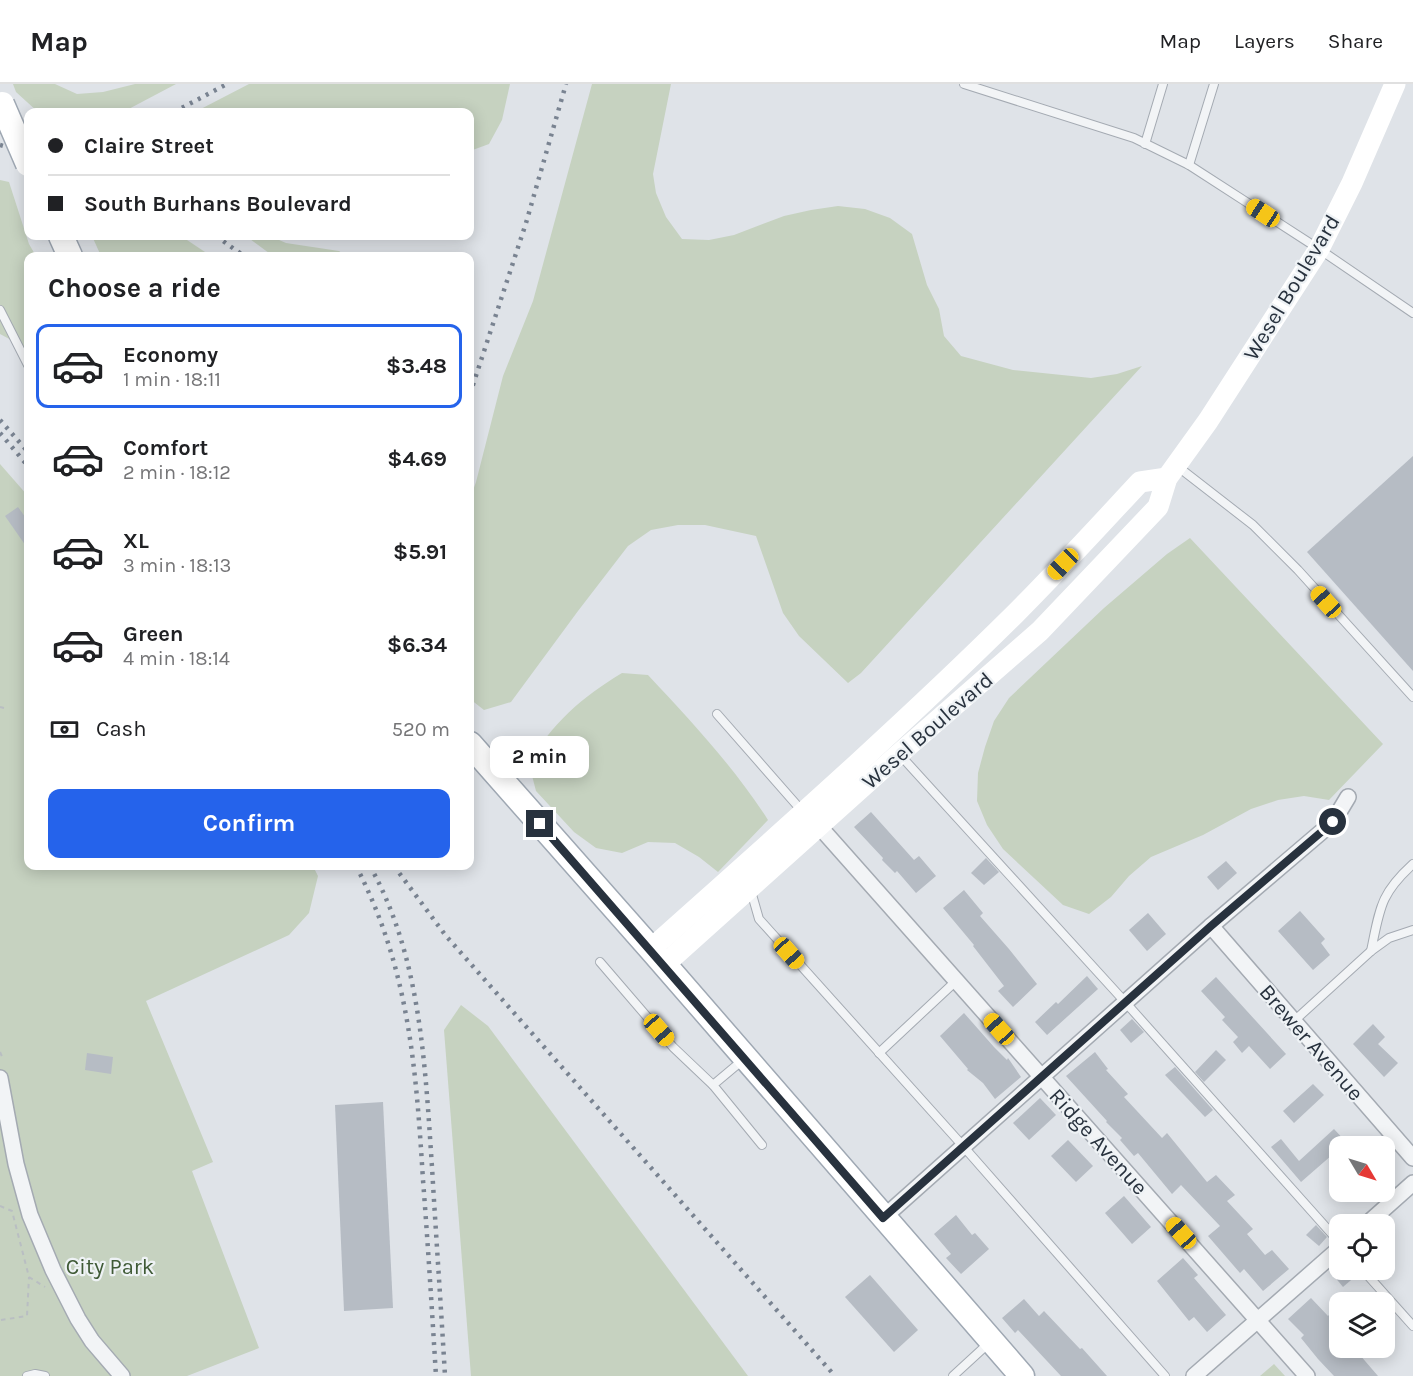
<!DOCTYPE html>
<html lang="en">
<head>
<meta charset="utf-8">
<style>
	:root { --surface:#fff; --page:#f2f2f2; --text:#202124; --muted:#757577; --line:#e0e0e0; --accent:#2563eb }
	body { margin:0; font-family:Karla,sans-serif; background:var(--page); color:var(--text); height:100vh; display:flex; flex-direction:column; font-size:22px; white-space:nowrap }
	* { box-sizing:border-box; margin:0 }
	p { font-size:20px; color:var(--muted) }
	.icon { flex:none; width:33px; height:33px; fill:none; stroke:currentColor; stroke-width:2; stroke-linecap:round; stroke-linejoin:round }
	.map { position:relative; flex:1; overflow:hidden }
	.sheet { position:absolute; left:24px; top:168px; width:450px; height:618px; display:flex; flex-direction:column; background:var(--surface); border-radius:12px; box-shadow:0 3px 15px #0003 }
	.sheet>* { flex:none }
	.top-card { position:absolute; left:24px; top:24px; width:450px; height:132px; border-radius:12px; box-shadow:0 3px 15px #0003; display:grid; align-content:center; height:132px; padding:0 24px; background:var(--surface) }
	.needle { width:39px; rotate:128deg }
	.tools { position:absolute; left:1329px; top:1052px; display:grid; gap:12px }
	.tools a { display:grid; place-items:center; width:66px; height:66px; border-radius:12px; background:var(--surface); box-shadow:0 3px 15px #0003; font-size:30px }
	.end { position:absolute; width:27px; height:27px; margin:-14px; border:8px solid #28323e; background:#fff; box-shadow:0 0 0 3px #fff }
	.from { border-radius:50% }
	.bubble { position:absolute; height:42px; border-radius:12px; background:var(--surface); box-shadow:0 3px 15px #0003; font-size:20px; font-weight:700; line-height:42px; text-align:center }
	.car { position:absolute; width:18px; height:36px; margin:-18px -9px; border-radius:8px; box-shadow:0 0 4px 2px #0007; background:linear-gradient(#f5c518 24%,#345 0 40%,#f5c518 0 76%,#345 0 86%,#f5c518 0) }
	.top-card b { display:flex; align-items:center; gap:21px; height:57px; font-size:22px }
	.top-card b+b { border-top:2px solid var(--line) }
	.top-card i { width:15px; height:15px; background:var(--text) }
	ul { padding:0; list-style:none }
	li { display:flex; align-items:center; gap:18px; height:84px; margin:0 12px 9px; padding:0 12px; border:3px solid transparent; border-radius:12px }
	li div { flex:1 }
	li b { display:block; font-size:22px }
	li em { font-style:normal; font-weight:700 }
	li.current { border-color:var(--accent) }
	li>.icon { width:54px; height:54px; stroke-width:1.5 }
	h2 { padding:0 24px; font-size:27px; line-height:72px }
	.pay { display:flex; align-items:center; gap:15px; height:66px; padding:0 24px; font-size:22px }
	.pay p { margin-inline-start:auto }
	.primary-button { display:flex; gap:12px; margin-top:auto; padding:12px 24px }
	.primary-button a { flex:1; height:69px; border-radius:12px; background:var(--accent); color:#fff; font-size:24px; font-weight:700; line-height:69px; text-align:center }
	header { display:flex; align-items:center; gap:36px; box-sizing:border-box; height:84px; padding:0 30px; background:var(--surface); border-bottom:2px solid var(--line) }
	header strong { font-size:28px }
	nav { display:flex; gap:33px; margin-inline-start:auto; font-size:21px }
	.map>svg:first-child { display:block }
	.green { fill:#c6d2c0 }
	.building { fill:#b6bcc4 }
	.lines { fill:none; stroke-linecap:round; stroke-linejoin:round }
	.service-casing { stroke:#a4aab2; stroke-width:10 }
	.minor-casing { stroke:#a4aab2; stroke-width:18 }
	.primary-casing { stroke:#9fa8b3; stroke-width:27 }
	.path { stroke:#b9bec2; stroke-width:2; stroke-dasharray:4.5 4.5; stroke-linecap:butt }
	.service { stroke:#f2f4f6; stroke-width:8 }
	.minor { stroke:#f2f4f6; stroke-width:15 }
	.secondary { stroke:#fff; stroke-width:21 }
	.primary { stroke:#fff; stroke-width:24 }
	.rail { stroke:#798391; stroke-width:4.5; stroke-dasharray:3 6; stroke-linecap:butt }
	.primary-bridge-casing { stroke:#9fa8b3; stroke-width:27; stroke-linecap:butt }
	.primary-bridge { stroke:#fff; stroke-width:24 }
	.route { stroke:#28323e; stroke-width:8 }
	.labels { text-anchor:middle; stroke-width:4.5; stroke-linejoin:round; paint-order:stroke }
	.street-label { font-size:22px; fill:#28323e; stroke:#eef2f5 }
	.park-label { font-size:22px; fill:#3f5a36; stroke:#eef2f5 }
</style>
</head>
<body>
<header>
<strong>Map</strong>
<nav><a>Map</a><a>Layers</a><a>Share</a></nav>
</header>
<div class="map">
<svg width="1413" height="1292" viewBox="0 0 1413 1292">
	<rect width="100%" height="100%" fill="#dfe3e8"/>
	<g class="green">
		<path d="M13,0H55L77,10L103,8L135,0H176L123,28H38L16,8Z"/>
		<path d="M249,0H510L502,36L489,60L470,67V28H195Z"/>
		<path d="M592,0H671L653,90L656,109L666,133L682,155L709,156L734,151L784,132L811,126L838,122L865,125L890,134L912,150L927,201L939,225L944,252L961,272L1013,286L1091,294L1117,290L1142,282L861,589L848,599L799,552L783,529L756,452L705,441H678L651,446L628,462L578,527L511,618L484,626L470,615V415L476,398L503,292L533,217Z"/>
		<path d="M0,96L9,98L29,160L36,172H28V265L0,250Z"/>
		<path d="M92,152H181L211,172H101Z"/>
		<path d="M246,152H270L286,159L339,167L346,172H273Z"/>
		<path d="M0,380L28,412V782H313L318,792L309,829L289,851L146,917L213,1078L192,1087L259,1264L187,1292H0Z"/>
		<path d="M1190,454L1383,660L1329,716L1304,712L1278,716L1251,725L1203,751L1151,773L1129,792L1111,813L1089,830L1063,821L1003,765L987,741L977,717L978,689L985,663L994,637L1009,614L1104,524L1167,470Z"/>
		<path d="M622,589L648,591C691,637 734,683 768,736L718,788L699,773L675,759L648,758L622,769L596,764L574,748L536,707L529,680C551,640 582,613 622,589Z"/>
		<path d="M461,921L488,942L748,1292H471L444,946Z"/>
		<path d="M1274,1280L1285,1292H1260Z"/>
	</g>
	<g class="building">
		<path d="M1413,372V587L1307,468Z"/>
		<path d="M18,423L28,437V465L5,432Z"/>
		<path d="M871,728L914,776L919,772L936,792L916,809L897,787L895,789L882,776L883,774L854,743Z"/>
		<path d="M986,774L999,788L984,801L971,789Z"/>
		<path d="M1226,777L1237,789L1218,806L1207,793Z"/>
		<path d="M964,806L983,829L980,832L1009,865L1037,900L1013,923L998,907L1004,902L973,862L974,861L943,824Z"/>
		<path d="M1300,827L1325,855L1321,859L1330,871L1313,886L1278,847Z"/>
		<path d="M1148,829L1166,850L1147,867L1129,846Z"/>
		<path d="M1087,892L1098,905L1047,951L1035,938L1056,918L1058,920Z"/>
		<path d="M1216,893L1286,970L1270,985L1249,962L1242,969L1233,958L1238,953L1222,936L1225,933L1201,907Z"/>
		<path d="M964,929L994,963L1007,976L1008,974L1021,993L995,1015L983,999L967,986L968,985L940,952Z"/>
		<path d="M1132,935L1144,948L1131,959L1120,946Z"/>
		<path d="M1373,940L1385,953L1378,960L1398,979L1384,993L1353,960Z"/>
		<path d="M1216,966L1226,976L1204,998L1195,988Z"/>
		<path d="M1095,968L1108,985L1106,986L1128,1010L1124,1013L1162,1054L1167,1049L1207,1098L1216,1091L1235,1111L1227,1117L1253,1145L1247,1150L1265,1171L1272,1166L1289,1185L1263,1207L1244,1185L1240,1189L1208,1152L1220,1142L1181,1101L1172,1110L1138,1069L1134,1072L1120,1056L1122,1054L1106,1038L1107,1037L1066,992Z"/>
		<path d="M87,969L113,973L111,990L85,986Z"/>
		<path d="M1175,983L1213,1026L1205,1033L1165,991Z"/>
		<path d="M1313,1000L1324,1011L1294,1039L1283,1027Z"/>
		<path d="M1040,1014L1056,1031L1029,1056L1013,1039Z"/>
		<path d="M383,1018L393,1224L344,1227L335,1021Z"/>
		<path d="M1334,1045L1346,1058L1340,1062V1064L1301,1098L1271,1063L1281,1055L1299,1077Z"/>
		<path d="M1068,1056L1093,1082L1076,1098L1051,1072Z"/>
		<path d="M1124,1112L1151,1143L1132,1160L1105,1129Z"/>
		<path d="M956,1131L972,1151L975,1149L989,1165L961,1190L946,1174L951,1170L934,1150Z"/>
		<path d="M1316,1141L1327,1153L1319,1162L1306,1151Z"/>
		<path d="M1183,1174L1198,1191L1194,1194L1226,1231L1207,1248L1194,1233L1189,1237L1157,1197Z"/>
		<path d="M1341,1185H1356L1358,1190L1343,1203L1334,1192Z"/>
		<path d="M870,1191L918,1246L894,1268L845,1213Z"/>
		<path d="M1311,1214L1328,1232L1330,1230L1340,1241V1263H1353L1378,1292H1334L1318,1275L1301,1254L1304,1251L1288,1235Z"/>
		<path d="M1024,1215L1039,1232L1044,1227L1080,1265L1082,1264L1107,1292H1061L1018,1246L1015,1249L1002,1234Z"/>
	</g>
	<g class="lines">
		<g class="service-casing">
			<g id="service">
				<path d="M964,0L1134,54L1189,81L1319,165L1413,229"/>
				<path d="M1145,60L1163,0"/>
				<path d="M1189,81L1214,0"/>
				<path d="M0,226L28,281"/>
				<path d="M1177,382L1253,441L1298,486L1413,613"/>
				<path d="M717,630L802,727"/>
				<path d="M901,672L1126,919L1340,1159"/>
				<path d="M751,807L759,835L963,1062L1165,1292"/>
				<path d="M1371,867C1380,824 1380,810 1413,780"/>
				<path d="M600,878L673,963L713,1001"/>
				<path d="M1294,937L1371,867L1389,854L1413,846"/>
				<path d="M879,969L956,897"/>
				<path d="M744,975L713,1001L762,1061"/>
				<path d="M1362,1185L1413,1242"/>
				<path d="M27,1292L35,1290L45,1292"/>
				<path d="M953,1292L990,1258"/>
			</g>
		</g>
		<g class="minor-casing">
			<g id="minor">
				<path d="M819,742L1307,1292"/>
				<path d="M1211,842L1413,1074"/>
				<path d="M0,994L16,1080L30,1131L53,1186L78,1235L92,1257L122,1292"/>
				<path d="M883,1134L1211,842L1333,738L1348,713"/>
				<path d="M1367,1140L1413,1099"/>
				<path d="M1194,1292L1340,1164"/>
			</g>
		</g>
		<g class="primary-casing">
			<g id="primary">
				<path d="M61,152L70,172"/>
				<path d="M470,660L651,865L1022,1292"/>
			</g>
		</g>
		<g class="path">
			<path d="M0,623L4,624"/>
			<path d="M0,968L3,975"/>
			<path d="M0,1122L12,1127L29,1193L45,1203"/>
			<path d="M1,1236L27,1232L29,1193"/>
		</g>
		<use href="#service" class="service"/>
		<use href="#minor" class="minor"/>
		<g class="secondary">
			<path d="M651,865C774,755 898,646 1015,530C1058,487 1099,442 1140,398L1167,394"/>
			<path d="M664,881L899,670L1040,547L1158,423L1167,394L1208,337L1319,165L1352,99L1395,0"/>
		</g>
		<use href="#primary" class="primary"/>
		<g class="rail">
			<path d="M174,28L227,0"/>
			<path d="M0,61L28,69"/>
			<path d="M216,152L244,172"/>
			<path d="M470,310L526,139L566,0"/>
			<path d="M0,336L28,368"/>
			<path d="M0,349L28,382"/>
			<path d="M356,782C409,884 416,984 423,1096C428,1161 432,1227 436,1292"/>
			<path d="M370,782C421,873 425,981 432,1083C436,1152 441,1222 445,1292"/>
			<path d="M394,782L446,852L835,1292"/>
		</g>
		<g class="primary-bridge-casing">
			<path id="primary-bridge" d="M2,20L28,80"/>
		</g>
		<use href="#primary-bridge" class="primary-bridge"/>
	</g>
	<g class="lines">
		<path class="route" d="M540,740L883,1134L1211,842L1333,738"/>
	</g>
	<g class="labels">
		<g class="street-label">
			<text transform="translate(1291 203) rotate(-59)" y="8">Wesel Boulevard</text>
			<text transform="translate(927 646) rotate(-41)" y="8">Wesel Boulevard</text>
			<text transform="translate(1312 958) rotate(49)" y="8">Brewer Avenue</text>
			<text transform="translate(1099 1057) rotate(48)" y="8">Ridge Avenue</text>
		</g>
		<g class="park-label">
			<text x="110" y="1190">City Park</text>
		</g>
	</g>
</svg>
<div class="tools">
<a><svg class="needle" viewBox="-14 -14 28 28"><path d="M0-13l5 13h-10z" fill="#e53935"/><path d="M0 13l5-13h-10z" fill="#757577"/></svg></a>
<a><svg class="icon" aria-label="locate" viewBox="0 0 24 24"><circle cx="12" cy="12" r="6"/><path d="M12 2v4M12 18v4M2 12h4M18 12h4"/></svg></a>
<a><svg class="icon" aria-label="layers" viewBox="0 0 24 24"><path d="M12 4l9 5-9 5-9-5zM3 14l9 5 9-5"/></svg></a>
</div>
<i class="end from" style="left:1333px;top:738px"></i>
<i class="end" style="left:540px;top:740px"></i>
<div class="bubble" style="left:490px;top:652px;width:99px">2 min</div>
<i class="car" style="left:1263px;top:129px;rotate:303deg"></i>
<i class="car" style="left:1063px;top:480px;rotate:224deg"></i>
<i class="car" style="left:1326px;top:518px;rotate:318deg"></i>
<i class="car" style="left:789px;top:869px;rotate:138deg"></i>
<i class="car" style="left:999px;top:945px;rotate:318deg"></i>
<i class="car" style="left:659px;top:946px;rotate:139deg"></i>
<i class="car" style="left:1181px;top:1149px;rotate:318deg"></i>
<div class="top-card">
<b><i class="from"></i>Claire Street</b>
<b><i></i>South Burhans Boulevard</b>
</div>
<section class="sheet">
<h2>Choose a ride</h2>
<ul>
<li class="current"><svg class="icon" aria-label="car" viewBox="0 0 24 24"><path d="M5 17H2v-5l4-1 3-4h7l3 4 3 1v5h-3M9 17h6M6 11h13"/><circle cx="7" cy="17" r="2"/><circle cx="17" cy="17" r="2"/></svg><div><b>Economy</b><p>1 min · 18:11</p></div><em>$3.48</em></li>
<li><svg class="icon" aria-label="car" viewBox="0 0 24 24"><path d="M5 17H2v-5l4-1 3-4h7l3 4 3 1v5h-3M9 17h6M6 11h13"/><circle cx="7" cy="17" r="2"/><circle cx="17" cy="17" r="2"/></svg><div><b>Comfort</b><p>2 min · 18:12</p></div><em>$4.69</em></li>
<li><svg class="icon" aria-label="car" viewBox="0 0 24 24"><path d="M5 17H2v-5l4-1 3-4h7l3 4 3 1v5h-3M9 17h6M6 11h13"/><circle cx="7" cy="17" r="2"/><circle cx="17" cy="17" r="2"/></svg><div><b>XL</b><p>3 min · 18:13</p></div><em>$5.91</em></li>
<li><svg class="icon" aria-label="car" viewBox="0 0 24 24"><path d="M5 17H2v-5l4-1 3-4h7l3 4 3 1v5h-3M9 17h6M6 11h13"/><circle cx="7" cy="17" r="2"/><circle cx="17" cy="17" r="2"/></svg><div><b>Green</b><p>4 min · 18:14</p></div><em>$6.34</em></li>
</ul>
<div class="pay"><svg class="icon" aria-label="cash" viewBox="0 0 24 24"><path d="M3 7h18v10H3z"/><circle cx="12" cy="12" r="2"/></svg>Cash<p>520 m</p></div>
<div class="primary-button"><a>Confirm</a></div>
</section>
</div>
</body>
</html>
